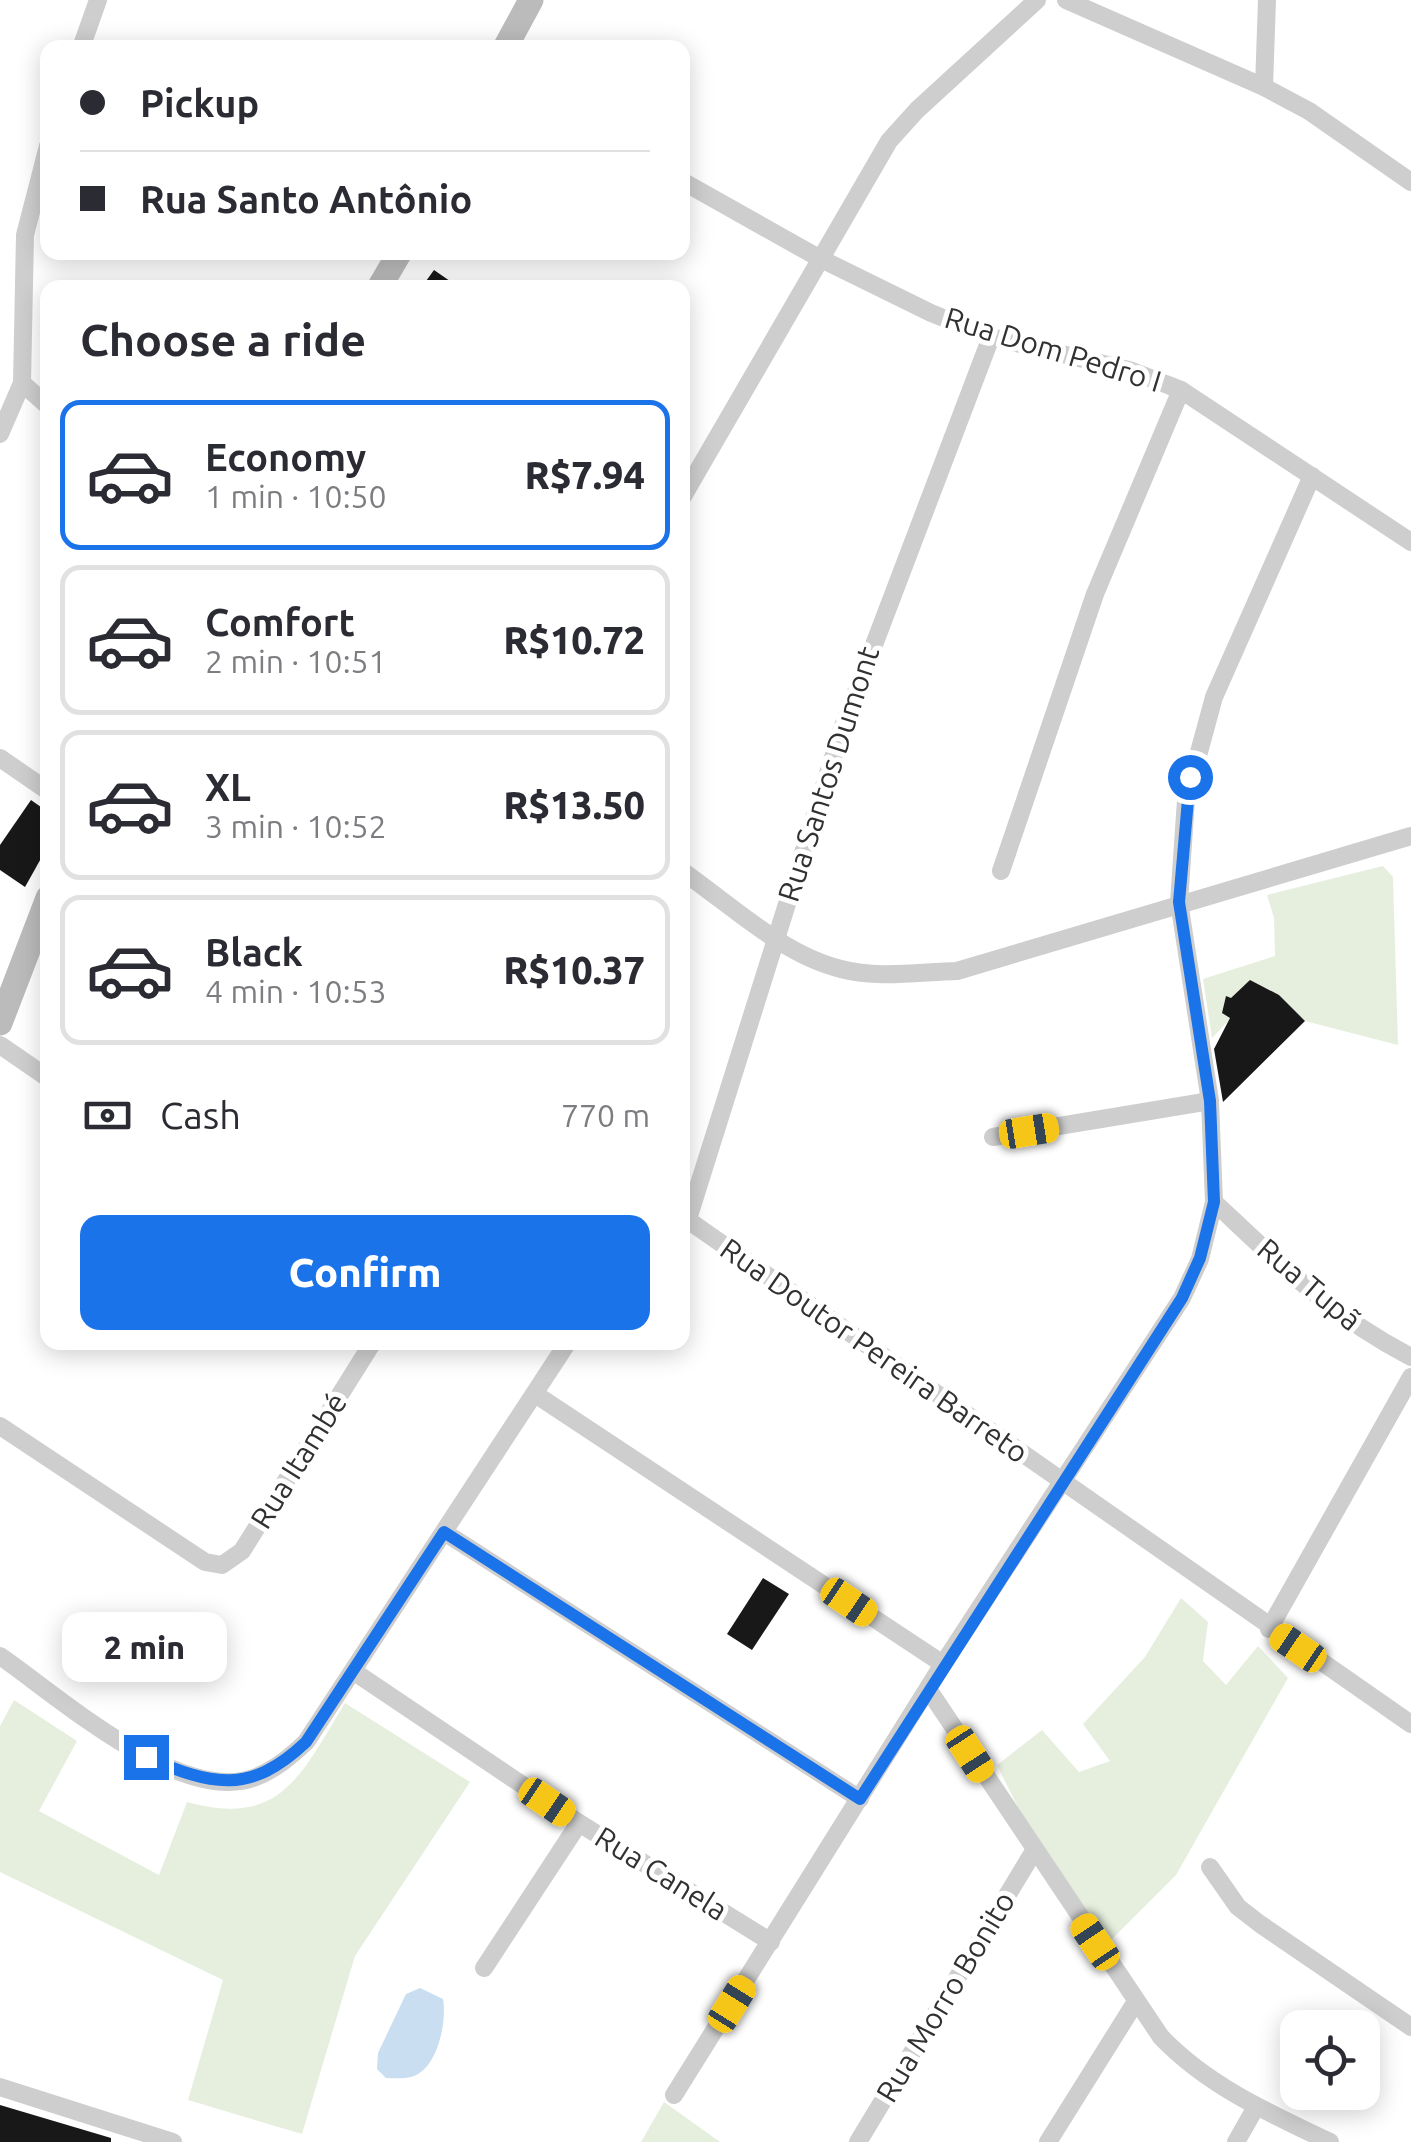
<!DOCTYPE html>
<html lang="en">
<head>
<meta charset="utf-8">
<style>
	:root { --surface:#fff; --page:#f7f7f7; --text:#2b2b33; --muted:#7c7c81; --line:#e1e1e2; --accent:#1a73e8 }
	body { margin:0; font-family:Ubuntu,sans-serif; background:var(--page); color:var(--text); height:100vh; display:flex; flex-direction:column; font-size:38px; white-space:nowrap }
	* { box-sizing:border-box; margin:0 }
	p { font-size:32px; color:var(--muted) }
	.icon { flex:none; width:55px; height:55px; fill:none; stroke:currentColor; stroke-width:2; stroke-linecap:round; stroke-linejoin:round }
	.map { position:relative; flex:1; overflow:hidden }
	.drawer { position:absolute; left:40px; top:280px; width:650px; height:1070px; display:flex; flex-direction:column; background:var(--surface); border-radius:20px; box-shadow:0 5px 25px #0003 }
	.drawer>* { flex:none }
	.banner { position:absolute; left:40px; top:40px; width:650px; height:220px; border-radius:20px; box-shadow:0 5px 25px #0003; display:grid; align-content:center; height:220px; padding:0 40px; background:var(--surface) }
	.tools { position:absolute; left:1280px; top:2010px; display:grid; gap:20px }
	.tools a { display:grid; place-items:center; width:100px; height:100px; border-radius:20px; background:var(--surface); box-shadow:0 5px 25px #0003; font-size:50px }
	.end { position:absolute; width:45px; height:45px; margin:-22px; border:12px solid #1a73e8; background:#fff; box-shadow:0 0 0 5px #fff }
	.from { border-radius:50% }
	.bubble { position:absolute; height:70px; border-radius:20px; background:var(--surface); box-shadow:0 5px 25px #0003; font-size:32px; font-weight:800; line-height:70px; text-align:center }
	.car { position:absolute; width:30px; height:60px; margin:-30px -15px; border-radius:12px; box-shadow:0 0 8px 2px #0007; background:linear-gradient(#f5c518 24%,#345 0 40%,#f5c518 0 76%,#345 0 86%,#f5c518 0) }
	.banner b { display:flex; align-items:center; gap:35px; height:95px; font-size:38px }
	.banner b+b { border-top:2px solid var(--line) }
	.banner i { width:25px; height:25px; background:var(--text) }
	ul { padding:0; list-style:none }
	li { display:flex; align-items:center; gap:30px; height:150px; margin:0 20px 15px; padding:0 20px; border:5px solid var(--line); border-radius:20px }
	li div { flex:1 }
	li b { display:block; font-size:38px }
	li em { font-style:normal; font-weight:800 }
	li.current { border-color:var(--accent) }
	li>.icon { width:90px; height:90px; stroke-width:1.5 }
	h2 { padding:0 40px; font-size:45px; line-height:120px }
	.pay { display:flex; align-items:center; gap:25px; height:110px; padding:0 40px; font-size:38px }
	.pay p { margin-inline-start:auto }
	.cta { display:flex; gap:20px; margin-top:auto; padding:20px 40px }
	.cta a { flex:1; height:115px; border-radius:20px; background:var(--accent); color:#fff; font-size:40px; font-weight:800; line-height:115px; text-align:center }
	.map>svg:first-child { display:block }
	.green { fill:#e6efde }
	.water { fill:#c9def0 }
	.building { fill:#181818 }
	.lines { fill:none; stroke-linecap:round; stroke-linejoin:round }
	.street { stroke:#cecece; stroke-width:18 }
	.secondary { stroke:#bbb; stroke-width:25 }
	.route { stroke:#1a73e8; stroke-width:12 }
	.labels { text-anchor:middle; stroke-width:10; stroke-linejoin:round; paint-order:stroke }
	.street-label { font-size:30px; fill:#313131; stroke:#fff }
</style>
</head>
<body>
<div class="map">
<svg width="1411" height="2142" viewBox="0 0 1411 2142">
	<rect width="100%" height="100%" fill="#fff"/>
	<g class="green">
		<path d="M1383,866L1393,877L1398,1045L1305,1021L1279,995L1250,981L1235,999L1226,997L1222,1013L1231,1018L1212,1038L1203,979L1275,956L1274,918L1267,895Z"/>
		<path d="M1181,1598L1208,1622L1203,1661L1226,1685L1258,1646L1288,1678L1176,1875L1105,1946L1041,1854L997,1765L1042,1730L1079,1772L1110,1761L1083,1724L1145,1657Z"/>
		<path d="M14,1700L77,1741L39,1811L159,1875L187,1802C282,1828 301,1774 345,1703L470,1782L355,1956L302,2134L188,2100L223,1980L0,1872V1726Z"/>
		<path d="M664,2102L720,2142H641Z"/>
	</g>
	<path class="water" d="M420,1988L443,1999C447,2021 438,2070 411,2077C404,2079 394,2078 386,2078L377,2069L378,2053L406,1994Z"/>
	<g class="building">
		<path d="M434,270L460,288H421Z"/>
		<path d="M31,800L48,812V846L25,887L0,870V845Z"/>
		<path d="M1250,980L1279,995L1305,1021L1223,1102L1214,1049L1230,1018L1222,1013L1226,996L1231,998Z"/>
		<path d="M763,1578L789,1594L752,1650L727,1634Z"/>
		<path d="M0,2105L111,2138V2142H0Z"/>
	</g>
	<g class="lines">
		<g class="street">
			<path d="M1066,0L1264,87L1309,111L1411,182"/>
			<path d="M81,48L98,0"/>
			<path d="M1264,87L1267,0"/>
			<path d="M682,181L819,258L931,313L991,337L1129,370L1181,390L1411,542"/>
			<path d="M22,383L48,406"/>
			<path d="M0,434L22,383L25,235L48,146"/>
			<path d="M682,498L889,141L917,110L1037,0"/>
			<path d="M0,758L48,791"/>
			<path d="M682,871C731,905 783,955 841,969C878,979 919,972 957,971L1411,836"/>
			<path d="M1001,871L1095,594L1181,390"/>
			<path d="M0,1045L48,1078"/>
			<path d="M993,1137L1210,1101"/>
			<path d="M1214,1202C1279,1263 1330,1315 1411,1357"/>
			<path d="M682,1216L1411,1724"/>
			<path d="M688,1219L842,729L991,337"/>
			<path d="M535,1394L943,1664"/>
			<path d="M0,1426L205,1562L222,1565L242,1551L373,1342"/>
			<path d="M444,1532L860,1799"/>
			<path d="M1269,1629L1411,1377"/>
			<path d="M0,1656C58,1696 182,1807 256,1777C276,1769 291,1756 306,1742L568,1342"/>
			<path d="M353,1671L579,1823L771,1942"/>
			<path d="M928,1689L1161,2037C1208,2086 1269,2113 1330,2142"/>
			<path d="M1210,1867L1238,1907L1260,1924L1411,2027"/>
			<path d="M484,1968L579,1823"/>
			<path d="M0,2087L173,2142"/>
			<path d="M674,2095L943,1664L1182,1298L1200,1259L1214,1202L1210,1101L1179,902L1186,800L1214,697L1312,476"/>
			<path d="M858,2142L1034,1851"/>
			<path d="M1048,2142L1135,2003"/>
			<path d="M1236,2142L1256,2107"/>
		</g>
		<g class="secondary">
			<path d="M505,48L531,0"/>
			<path d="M379,288L400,252"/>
			<path d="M0,1023L48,898"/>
		</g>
	</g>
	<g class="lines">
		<path class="route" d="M146,1757C212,1786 250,1795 306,1742L444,1532L860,1799L1182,1298L1200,1258L1214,1202L1210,1101L1179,902L1190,777"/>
	</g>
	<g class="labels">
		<g class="street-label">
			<text transform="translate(1053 350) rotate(17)" y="10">Rua Dom Pedro I</text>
			<text transform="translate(829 774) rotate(-72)" y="10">Rua Santos Dumont</text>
			<text transform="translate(1309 1285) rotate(40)" y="10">Rua Tupã</text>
			<text transform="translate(874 1351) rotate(35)" y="10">Rua Doutor Pereira Barreto</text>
			<text transform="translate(299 1461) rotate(-58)" y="10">Rua Itambé</text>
			<text transform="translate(661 1874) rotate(32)" y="10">Rua Canela</text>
			<text transform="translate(946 1997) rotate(-59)" y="10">Rua Morro Bonito</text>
		</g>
	</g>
</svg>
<div class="tools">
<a><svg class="icon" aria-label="locate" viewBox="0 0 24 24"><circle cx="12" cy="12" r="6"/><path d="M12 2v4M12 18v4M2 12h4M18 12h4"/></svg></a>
</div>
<i class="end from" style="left:1190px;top:777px"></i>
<i class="end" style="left:146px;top:1757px"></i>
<div class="bubble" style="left:62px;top:1612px;width:165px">2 min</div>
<i class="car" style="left:1029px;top:1131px;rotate:81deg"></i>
<i class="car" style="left:849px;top:1602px;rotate:124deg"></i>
<i class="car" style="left:1298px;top:1648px;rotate:304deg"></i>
<i class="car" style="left:970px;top:1754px;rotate:147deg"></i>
<i class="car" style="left:547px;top:1802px;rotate:124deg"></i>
<i class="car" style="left:1095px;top:1942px;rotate:326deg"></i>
<i class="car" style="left:732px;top:2004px;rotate:32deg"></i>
<div class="banner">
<b><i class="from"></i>Pickup</b>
<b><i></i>Rua Santo Antônio</b>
</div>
<section class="drawer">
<h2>Choose a ride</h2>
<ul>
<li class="current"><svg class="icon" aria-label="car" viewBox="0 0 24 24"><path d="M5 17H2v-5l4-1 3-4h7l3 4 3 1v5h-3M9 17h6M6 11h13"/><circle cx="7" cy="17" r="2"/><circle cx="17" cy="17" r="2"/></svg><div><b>Economy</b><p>1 min · 10:50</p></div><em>R$7.94</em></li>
<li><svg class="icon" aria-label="car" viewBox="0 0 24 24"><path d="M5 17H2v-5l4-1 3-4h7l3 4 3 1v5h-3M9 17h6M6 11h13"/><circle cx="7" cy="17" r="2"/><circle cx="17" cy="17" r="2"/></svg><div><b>Comfort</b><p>2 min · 10:51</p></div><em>R$10.72</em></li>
<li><svg class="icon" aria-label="car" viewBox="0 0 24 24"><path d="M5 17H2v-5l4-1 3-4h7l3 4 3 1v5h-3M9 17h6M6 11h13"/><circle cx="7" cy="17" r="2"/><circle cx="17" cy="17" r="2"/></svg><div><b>XL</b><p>3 min · 10:52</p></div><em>R$13.50</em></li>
<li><svg class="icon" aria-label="car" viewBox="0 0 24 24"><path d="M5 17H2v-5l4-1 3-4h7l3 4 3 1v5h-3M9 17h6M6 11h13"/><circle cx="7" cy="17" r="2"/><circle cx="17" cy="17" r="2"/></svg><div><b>Black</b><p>4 min · 10:53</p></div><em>R$10.37</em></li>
</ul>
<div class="pay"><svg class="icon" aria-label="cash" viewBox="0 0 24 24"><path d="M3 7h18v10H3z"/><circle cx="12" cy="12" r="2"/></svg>Cash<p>770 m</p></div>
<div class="cta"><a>Confirm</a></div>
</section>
</div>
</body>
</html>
